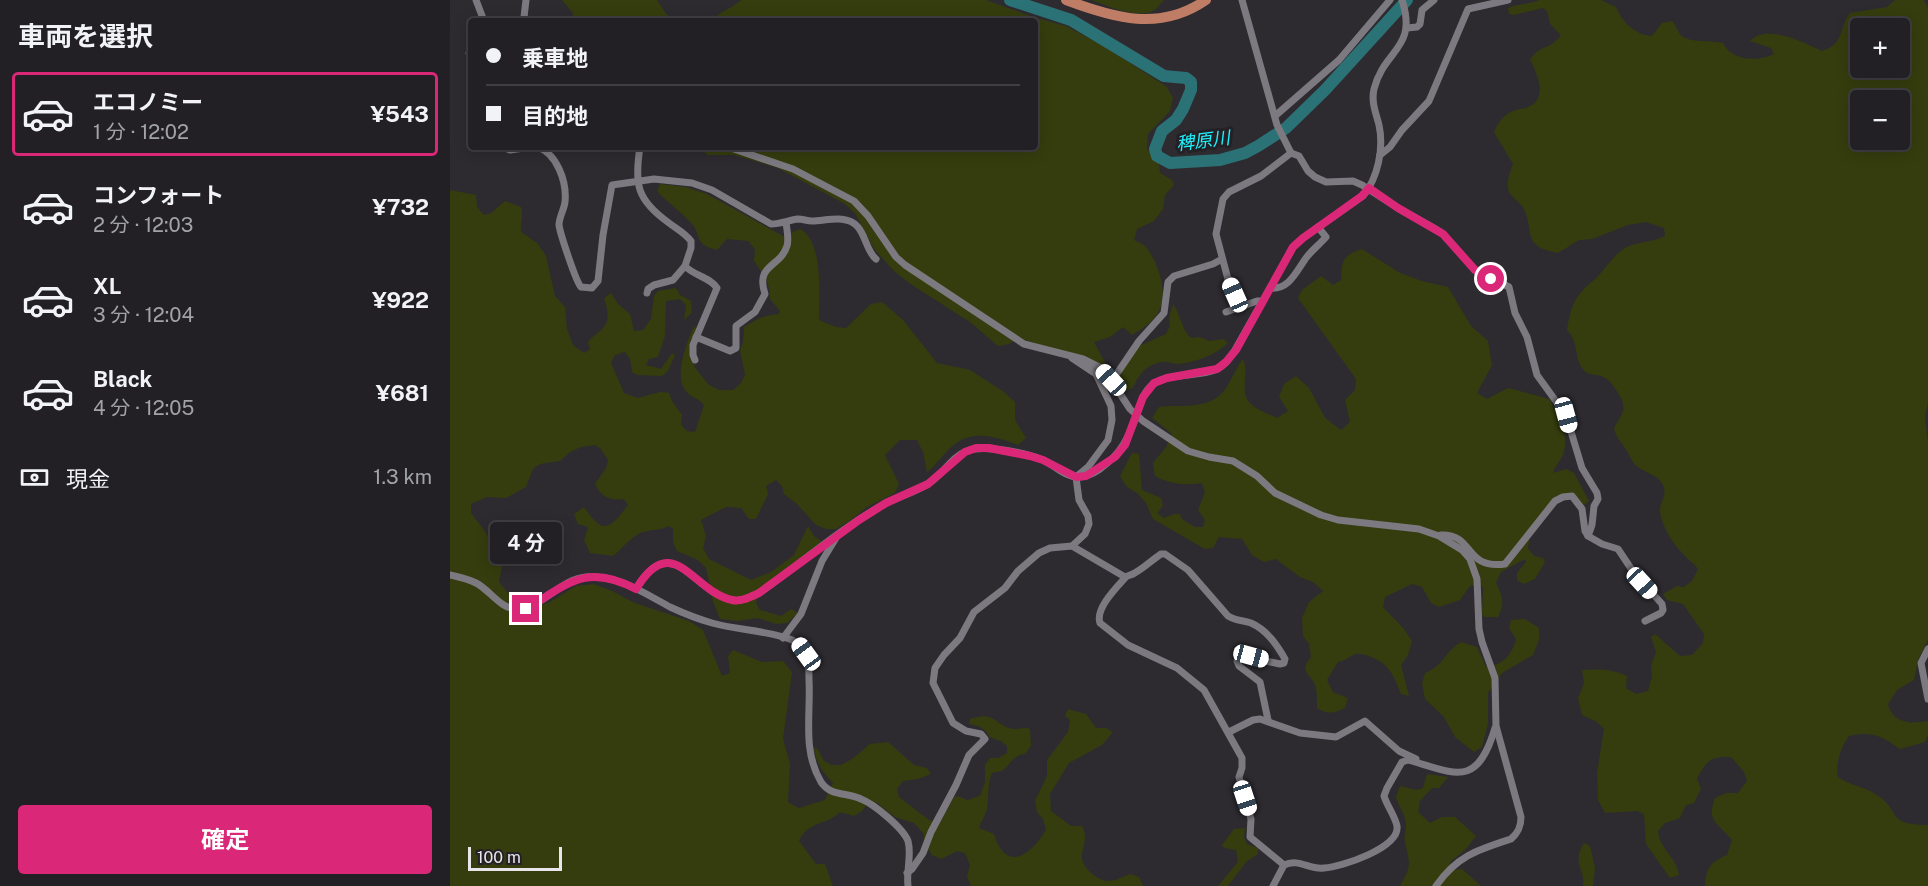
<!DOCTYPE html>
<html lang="ja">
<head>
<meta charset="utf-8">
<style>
	:root { --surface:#222024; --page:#2a282c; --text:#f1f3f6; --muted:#a2a3a6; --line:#3f3e41; --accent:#db2777 }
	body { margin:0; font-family:"Public Sans","Noto Sans JP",sans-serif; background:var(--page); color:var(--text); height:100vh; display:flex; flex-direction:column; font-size:22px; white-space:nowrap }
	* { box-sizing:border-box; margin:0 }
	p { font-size:20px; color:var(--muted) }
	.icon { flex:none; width:33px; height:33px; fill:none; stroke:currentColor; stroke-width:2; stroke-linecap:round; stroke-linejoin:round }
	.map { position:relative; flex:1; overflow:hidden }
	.sheet { display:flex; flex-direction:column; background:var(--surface); width:450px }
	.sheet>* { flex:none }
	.hud { position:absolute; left:18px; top:18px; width:570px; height:132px; border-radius:6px; box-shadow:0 3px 15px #0003,0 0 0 2px var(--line); display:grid; align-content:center; height:132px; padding:0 18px; background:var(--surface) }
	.buttons { position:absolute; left:1400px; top:18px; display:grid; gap:12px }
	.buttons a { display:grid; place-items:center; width:60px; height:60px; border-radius:6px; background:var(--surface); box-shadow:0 3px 15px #0003,0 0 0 2px var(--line); font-size:30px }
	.scale { position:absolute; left:18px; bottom:15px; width:94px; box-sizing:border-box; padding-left:6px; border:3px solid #e8e6ea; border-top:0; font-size:16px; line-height:21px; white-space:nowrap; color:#e8e6ea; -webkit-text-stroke:4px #242126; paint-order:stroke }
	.end { position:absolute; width:27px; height:27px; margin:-14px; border:8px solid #db2777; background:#fff; box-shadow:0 0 0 3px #fff }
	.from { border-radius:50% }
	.bubble { position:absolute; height:42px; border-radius:6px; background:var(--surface); box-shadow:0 3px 15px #0003,0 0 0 2px var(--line); font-size:20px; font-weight:700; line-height:42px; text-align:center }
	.car { position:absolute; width:18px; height:36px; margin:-18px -9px; border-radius:8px; box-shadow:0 0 4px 2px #0007; background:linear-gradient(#fff 24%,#345 0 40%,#fff 0 76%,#345 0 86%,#fff 0) }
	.hud b { display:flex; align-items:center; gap:21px; height:57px; font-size:22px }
	.hud b+b { border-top:2px solid var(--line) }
	.hud i { width:15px; height:15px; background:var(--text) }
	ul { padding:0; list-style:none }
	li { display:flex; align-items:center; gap:18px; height:84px; margin:0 12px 9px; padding:0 6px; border:3px solid transparent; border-radius:6px }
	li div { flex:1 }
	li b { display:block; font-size:22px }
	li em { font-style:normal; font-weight:700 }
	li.active { border-color:var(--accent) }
	li>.icon { width:54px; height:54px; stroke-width:1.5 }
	h2 { padding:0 18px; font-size:27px; line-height:72px }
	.pay { display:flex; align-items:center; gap:15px; height:66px; padding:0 18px; font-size:22px }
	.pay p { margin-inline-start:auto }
	.cta { display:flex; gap:12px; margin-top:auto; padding:12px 18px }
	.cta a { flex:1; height:69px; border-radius:6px; background:var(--accent); color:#fff; font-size:24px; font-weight:700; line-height:69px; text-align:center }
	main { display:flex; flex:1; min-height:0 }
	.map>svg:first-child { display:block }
	.green { fill:#353d0e; fill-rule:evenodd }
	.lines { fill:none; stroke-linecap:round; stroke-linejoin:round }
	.river { stroke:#2b7276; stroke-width:12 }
	.minor { stroke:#7c7a80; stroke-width:7 }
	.primary { stroke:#c07d66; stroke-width:10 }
	.route { stroke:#db2777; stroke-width:8 }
	.labels { text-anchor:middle; stroke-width:6; stroke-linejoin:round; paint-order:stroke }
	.water-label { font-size:18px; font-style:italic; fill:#20f2fe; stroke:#242126 }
</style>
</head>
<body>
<main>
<section class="sheet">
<h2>車両を選択</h2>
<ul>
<li class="active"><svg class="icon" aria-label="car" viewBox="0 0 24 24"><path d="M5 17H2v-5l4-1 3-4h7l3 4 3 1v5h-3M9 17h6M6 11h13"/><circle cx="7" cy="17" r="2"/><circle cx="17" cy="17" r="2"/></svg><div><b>エコノミー</b><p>1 分 · 12:02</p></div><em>¥543</em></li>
<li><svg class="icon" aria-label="car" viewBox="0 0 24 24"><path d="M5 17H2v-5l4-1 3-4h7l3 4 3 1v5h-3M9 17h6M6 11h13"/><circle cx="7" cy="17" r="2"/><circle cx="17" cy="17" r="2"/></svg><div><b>コンフォート</b><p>2 分 · 12:03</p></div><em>¥732</em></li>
<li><svg class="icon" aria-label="car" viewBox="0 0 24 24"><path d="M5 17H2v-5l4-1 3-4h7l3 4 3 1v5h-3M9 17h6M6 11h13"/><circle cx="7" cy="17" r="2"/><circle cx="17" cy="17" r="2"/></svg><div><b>XL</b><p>3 分 · 12:04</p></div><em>¥922</em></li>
<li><svg class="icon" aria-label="car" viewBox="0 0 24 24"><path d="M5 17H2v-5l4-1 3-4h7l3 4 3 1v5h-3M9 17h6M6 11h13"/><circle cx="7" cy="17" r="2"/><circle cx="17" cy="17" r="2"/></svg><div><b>Black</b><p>4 分 · 12:05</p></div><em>¥681</em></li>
</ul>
<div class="pay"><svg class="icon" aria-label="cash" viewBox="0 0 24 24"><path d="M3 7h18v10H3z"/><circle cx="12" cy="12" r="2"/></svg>現金<p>1.3 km</p></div>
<div class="cta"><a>確定</a></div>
</section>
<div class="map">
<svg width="1478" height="886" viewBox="0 0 1478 886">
	<rect width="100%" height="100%" fill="#2d2b30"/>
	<g class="green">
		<path d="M112,0H207L217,15L228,21H122L123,13Z"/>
		<path d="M291,0H536L583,17L616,26L655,47L717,87L723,98L720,111L698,134L697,149L709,164L710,173L722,180L724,185L715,195L713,209L704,221L687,229L684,240C688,242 694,244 696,247C707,261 717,288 711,306C707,319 693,329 682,335L673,327L660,337L644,342L657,366L655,369L570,338L559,344L548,346L520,322L462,285L445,272L424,249L405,213L395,204L328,168L284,155H257L250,147H266L274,150L275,147H585V21H262C270,11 281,9 291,0Z"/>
		<path d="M641,0H714C711,3 707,9 703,11C687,19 657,6 641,0Z"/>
		<path d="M1089,0H1151L1166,7C1172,22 1185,35 1202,36L1212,23L1222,21C1227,26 1228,34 1233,37C1243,43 1261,40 1273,43C1281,61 1309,62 1324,54L1321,48L1300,41C1316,23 1355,43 1372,51C1395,44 1388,29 1400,13L1437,7L1445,0H1474L1478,8V402L1475,418L1478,443V639L1468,660L1464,680L1447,690L1438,704C1443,724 1462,724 1478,721V735L1475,742L1450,749C1431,736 1423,731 1399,736C1391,747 1385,764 1388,777C1400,786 1414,786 1427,795C1452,811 1435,825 1478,825V886H1255C1257,867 1259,863 1277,855L1282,840C1268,823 1256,822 1265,798L1276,793H1288L1297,781L1294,772L1281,757C1259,757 1258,760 1247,778L1251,789L1244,803L1236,805L1230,818L1215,823L1208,831C1209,848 1227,858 1229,875L1220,878L1196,844L1194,814L1187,811L1155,813L1148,800L1147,773L1154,729L1147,722L1132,715L1128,698L1134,683L1132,670C1149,669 1162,669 1177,676L1176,688L1186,694L1198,691L1202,676L1201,665L1206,652L1201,637L1205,634L1230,656L1242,655L1253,643L1254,634L1233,604L1217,600L1213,594L1227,586L1234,587L1242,581L1248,569C1244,563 1239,561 1235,556C1224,545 1212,528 1210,512C1209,503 1218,495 1213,485C1209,476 1199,474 1191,469C1181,464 1181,456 1175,448C1170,440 1166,438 1164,428C1174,411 1178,407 1166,390C1163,385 1159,379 1153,377C1146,373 1138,377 1132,368C1124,356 1129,342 1117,330C1119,316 1122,302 1132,291C1137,285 1144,281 1149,275C1158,265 1164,255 1175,248C1188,241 1202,243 1215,236L1214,228L1196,222L1178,225L1142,239L1129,240L1108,253C1071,246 1085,233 1074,209C1071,203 1065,200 1061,195C1054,187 1060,173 1063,164L1044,132C1048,122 1055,113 1066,110C1069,109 1073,109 1076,108C1099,100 1088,75 1080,60C1090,44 1099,51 1111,35L1100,24L1097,11L1093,8L1064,15L1059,14L1058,8C1068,3 1079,5 1089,0ZM1410,28H1449V68H1410ZM1410,100H1449V140H1410Z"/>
		<path d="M210,184L235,187L257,194L333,236L350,229C374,241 369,297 369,320L386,327L396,328L421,304L432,302L453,320L487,363L520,370L554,392L565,402V420L576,438L568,445C549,438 527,430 508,442C496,449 488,464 477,472L473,452L467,440H450L435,455L449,484L445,493L417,507L401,520L386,529H376L366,525L347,504L334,494L332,486L326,480L316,486L318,494L306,519H299L291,508L276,507L251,520L256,536L253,548L259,559L301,580L321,572L344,555L358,526L364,536L373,542L309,589L306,603L310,610L331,616L341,609L348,613L337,623L326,624L308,618L288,621L270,619L263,601L256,568L248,560L227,551L223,542V529L219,526C209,531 201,529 190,533C180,538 172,549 163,556L140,553L134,540L138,527L128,524L124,514L134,507C153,535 159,530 178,505L174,499C160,501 151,497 145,484L156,468L158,460L151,449L145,445L131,447L120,452L110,461L90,464L83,469L76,487L56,498L37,497L21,504V513L34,530L53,562L49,582L58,593L89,606L100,602L126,586L144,584L162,591L185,603L239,621L253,630L272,676L280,673L278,656L283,650L312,662L333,661L342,672L333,739L340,764L338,802L349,808L375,800L383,783C373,773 366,763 364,748H367L374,761L382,765H391L402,759L420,744L438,742L464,765L477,768L481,774L468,779L453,781L447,789L449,797L479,820L490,823L504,797L508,796L517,800L530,796L535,782V765L540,758H548L557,753V746L551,741L539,737C536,728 529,726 519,724L520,719C547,709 546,729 566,729C571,729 575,727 580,729L581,746L575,754C563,755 561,764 552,771L542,773C537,785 539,797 537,809C535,816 531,821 529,828L544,834C556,873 580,856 596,830L593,819L587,812L585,801L597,776V760L618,732L620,720L615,716L618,709L636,714L646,728H656L663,732L652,745L619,763L600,794L601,811L621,826H632C643,846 618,856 645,876C657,885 667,880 680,874L689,877L693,886H521L517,877L520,865L515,853L507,851L491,859L482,855L474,842V834L464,823L445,817L427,803L420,801L412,811L404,816L390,812C376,826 359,820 349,841L366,864H375L383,886H0V190L26,195L27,207L34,215L41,213L55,201L71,207C74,214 70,224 71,232L87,243L96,256L105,296L115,307L117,329L123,345L134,353L140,349L138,342C143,335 148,334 153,328C161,319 157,308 154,298L161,293L168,304L180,314L184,331L193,330L201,319L204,296L208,291L226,288L230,295L241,301L242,313L234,320L236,305L230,299L216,301L215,336L208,357L199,359L196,365L211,369L222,353L225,355L218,371L212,376L187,375L182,372L180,359L175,352L165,355L161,363L174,393L188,398L210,392L219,393L222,401L232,415L231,425L237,431L245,432L254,405C249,398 241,398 236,391C223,376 237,342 244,326L247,329L241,354L245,368L259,385L269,390H283L291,383L295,374L290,351L293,342L294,327C306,319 315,315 329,314L330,311L320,299C320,282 313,274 304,261L305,249L298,241L277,239L267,250C243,244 253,237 242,224C233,213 218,203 207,191Z"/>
		<path d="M912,249L950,273L972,281L998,287L1021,326L1038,341L1042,365L1027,393L1037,399L1058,388L1099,399C1108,414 1119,432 1114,451C1113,459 1105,465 1103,473L1116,469L1124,473L1139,501L1134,505L1121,495H1110L1082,525L1078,548L1084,556L1093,558L1095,562L1085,579L1074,584L1067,580V573L1076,562L1075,559L1051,572L1046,583C1053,597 1055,603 1048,617H1034L1032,614L1033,588L1030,584L1020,586L1010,600L989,607L981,603L972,587L962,584L935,597L933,607L954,629L962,641L958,655L951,665L959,696L951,694C944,676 939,663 919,656C915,655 909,653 905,654C899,656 896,661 888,662L877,680L883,692L898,698L895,708C884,713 878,715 867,708C867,702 867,694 866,688C862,673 847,673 861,657L859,644L853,636L852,618L859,602L873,591L863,582L850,577L826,559L814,562L802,555L792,539L769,537L763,548L755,549L703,519L696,503L688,494L676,486L670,476L682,453L689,454L692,490L711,498L713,506L707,513L714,518L724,514H730L732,519L745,527H753L755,520L748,510L755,492L752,483C735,486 720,484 705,476L703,463L716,447L722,434L702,418L709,407C732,404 761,411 776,388C782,379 786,368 793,359C800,373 788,392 801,404C807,410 819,414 827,418L838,411L829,397L834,384L846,376L859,388L875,418L891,430L900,422L895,400L905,390L906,379L848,298L852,290L871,276L883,285L891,280C892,260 892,256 912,249Z"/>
		<path d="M723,304C731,315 731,329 741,338L750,337L759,341L774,339L778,343C766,355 744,363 727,364C722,364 717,361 713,362C698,363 688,375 683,388L676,391L667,382L680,357L689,346L716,334L720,326L719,317Z"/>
		<path d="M1075,619L1089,628V640L1083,655L1052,673L1038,693V723L1032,747L1024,752L1005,737L994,717L975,699L972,683L975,673C996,664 993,653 1011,642L1027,647L1036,667C1052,665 1062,656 1066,639L1059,628L1061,620Z"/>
		<path d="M977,774L998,777L989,788H982L970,801L968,812L980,823L992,817H1005L1026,836L1015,850L1000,862L1002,870L1012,869L1031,886H950C962,865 960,865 955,842C953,835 958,827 955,819C953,811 948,805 946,797L950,786L966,790L973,788Z"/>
		<path d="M795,828L794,837L797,844L808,848V854L796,862L778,886H768L788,862L786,850L774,848L772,845L784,829Z"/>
		<path d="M1134,843L1140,846L1145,868L1143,886H1133C1136,870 1121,863 1134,843Z"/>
	</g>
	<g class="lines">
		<path class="river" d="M560,0L621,20L714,76L736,78L741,82V90L733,109L726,120L712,131L705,149L707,156L720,163L770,160L795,153L808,146L836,128L875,90L957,0"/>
		<g class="minor">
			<path d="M26,0L34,21"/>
			<path d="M76,0L74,17L79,21"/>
			<path d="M792,0L827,125L841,153L849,156L858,171L865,177L876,182L903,181L912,185L948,208L984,228L993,234L1025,270L1059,287L1065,313L1077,337L1087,375L1116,415L1132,468L1147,493L1148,499L1144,506L1142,525L1138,536"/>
			<path d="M957,28L967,27L970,24L972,10L984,0"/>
			<path d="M21,49L19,53L21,61"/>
			<path d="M825,116L889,60L940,0"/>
			<path d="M53,147L60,150L81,147"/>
			<path d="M87,147C107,153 117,182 115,202C114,210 109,217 109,225C110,233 126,282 131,287L142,288L148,281L153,235L162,185L204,179L242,183L262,190L321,224C331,224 339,220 348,219C353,219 357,221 362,221C376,221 396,214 407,226C416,235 416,251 426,259"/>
			<path d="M190,147C184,185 187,200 219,223C227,229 235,233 241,241V248L235,266C244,276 260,277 267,288L243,345V355L245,360"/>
			<path d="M278,147L343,169L404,201L418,216L446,257L455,265L574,344L633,359L651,368L661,380L680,409L693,421L738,451L759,457L783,461L807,476L825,493L871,515L888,520L969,529L989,536L1012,550L1020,559L1027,579L1029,629L1032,642L1045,678L1046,726L1071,817C1071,827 1068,833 1061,839C1027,850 1007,856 986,886"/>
			<path d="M930,155L940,147L952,130L979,101L1018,9L1058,0"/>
			<path d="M820,288C839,290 846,272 856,258C862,250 870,244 876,237L868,227"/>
			<path d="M197,293L198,289L204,285L223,280L235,266"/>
			<path d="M790,307L779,283L766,234L773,199L779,192L811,176L841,153"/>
			<path d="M776,312L807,301H813"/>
			<path d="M246,337L280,351L286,348V326L305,312L315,294C305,264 330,268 337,246C339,240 337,229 336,223"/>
			<path d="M661,380L668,372L689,341L714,313L718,282L724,276L763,264L772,259"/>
			<path d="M991,535C1016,534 1016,553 1031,561C1038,565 1047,565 1055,564L1105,501L1113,497L1122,496L1132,509L1135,531L1138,536L1152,544L1168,549L1184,573L1212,604L1213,610L1211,613L1195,621"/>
			<path d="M622,546L675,577"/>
			<path d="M0,575C9,577 18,579 26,583C40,590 50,609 67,609C90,610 110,579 136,577C168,575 192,592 220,607C233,613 248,619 262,623C286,630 322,631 342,640C348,643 352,648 355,653C359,661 359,670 359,680C361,714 352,750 371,782C381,797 397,792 411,799C424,804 453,828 458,841C462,855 456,871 458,886"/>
			<path d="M186,589C223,528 243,593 282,600C291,602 300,597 309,593C350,564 390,529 434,504C448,497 463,493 476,485C492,477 500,457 517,451C534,444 576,453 593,460C604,465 616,478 629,477C637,477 644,473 650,469C671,454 679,437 687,414C690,406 692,396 698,389C715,370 745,379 767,369C775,366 780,357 785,350L843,247L853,238L913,196C928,178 934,148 929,125C926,113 921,102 924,89C934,49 968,49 952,0"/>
			<path d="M333,638L351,614L372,561L386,538"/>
			<path d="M1478,649L1471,663L1478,699"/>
			<path d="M818,720L810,682L789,666L787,661L792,656L830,664L834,663L835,659C827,645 817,630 801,623C793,620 786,621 778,616L738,570L715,554H711C702,560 693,569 683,574C679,576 677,575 675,578C666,588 645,609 650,623L678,645L727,668L754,690L792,758V768L789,777L801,819L800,837L834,865"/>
			<path d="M779,732L803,720L810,719L850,733L886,737L915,721L949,751L966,759"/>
			<path d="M457,873L462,869L473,853L481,832L506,785L519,755L535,739L531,734L516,731L503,723L483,683L485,668L494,655L510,638L524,612L555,588L568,571L589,553L600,548L622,546L635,534L639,524L638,516L629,500L626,477L638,467L658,440L662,420L661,406L646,374L622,358"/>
			<path d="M823,886L834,865C849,858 859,870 874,868C891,867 950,848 947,826C945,816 937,806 934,796L937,788L952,762L958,760C1007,774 1027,788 1045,728"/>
		</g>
		<path class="primary" d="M616,0C664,18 710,32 756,0"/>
	</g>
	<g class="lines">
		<path class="route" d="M76,609C119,583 136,563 186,589C223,528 243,592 282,600C291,602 300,597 309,593L409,520L436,503L478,484L515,452L526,448H539L580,456L593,460L626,477L636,476L665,457L675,445L693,397L704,383L717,378L767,369L776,362L786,350L843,247L853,238L912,196L919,188L948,208L993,234L1025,270L1041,279"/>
	</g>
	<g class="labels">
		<g class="water-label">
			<text transform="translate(753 141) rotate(-7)" y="6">稗原川</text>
		</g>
	</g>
</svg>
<div class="buttons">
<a>+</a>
<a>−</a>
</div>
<div class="scale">100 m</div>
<i class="end from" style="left:1041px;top:279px"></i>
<i class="end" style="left:76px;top:609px"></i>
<div class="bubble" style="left:40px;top:522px;width:72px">4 分</div>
<i class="car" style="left:785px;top:295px;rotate:336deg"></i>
<i class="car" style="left:661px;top:380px;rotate:317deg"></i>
<i class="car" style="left:1116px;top:415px;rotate:165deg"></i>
<i class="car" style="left:1192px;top:583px;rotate:137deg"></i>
<i class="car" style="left:356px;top:654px;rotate:324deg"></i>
<i class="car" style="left:801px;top:656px;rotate:105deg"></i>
<i class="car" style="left:795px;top:798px;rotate:162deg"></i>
<div class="hud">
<b><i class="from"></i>乗車地</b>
<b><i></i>目的地</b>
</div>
</div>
</main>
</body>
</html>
